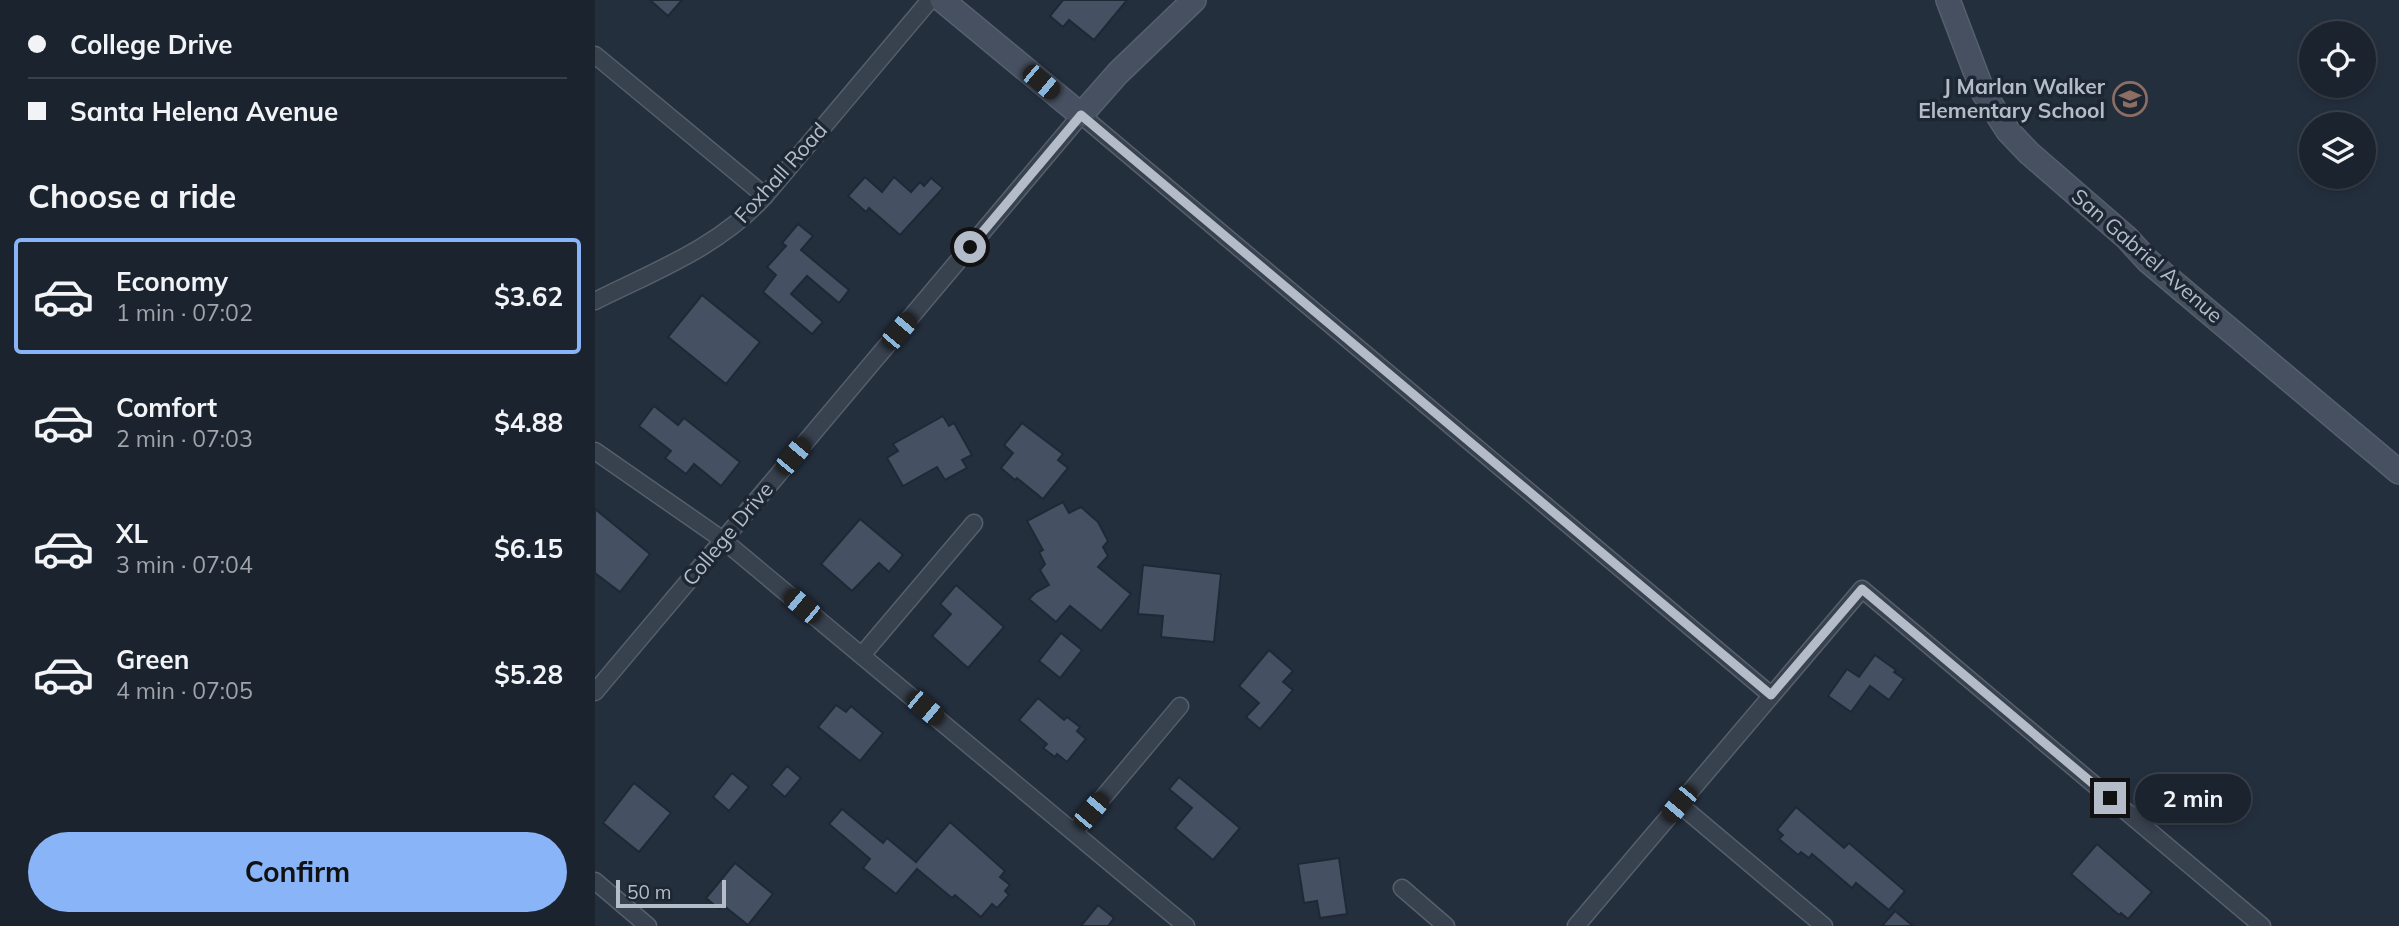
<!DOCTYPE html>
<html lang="en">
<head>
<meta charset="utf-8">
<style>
	:root { --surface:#1b232e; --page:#242b36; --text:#f1f3f6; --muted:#a0a4aa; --line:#39404a; --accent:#8ab4f8 }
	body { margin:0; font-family:Mulish,sans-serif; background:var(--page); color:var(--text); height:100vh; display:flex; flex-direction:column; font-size:26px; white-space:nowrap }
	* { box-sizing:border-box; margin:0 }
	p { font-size:23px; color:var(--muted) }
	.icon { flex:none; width:38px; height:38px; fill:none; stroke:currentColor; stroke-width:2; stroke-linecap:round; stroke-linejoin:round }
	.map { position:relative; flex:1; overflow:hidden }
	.panel { display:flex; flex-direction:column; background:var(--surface); width:595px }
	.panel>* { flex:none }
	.top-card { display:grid; align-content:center; height:154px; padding:0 28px; background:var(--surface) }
	.buttons { position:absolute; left:1704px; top:21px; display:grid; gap:14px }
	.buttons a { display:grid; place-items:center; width:77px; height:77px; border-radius:50%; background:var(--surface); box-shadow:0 4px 10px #0003,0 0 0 2px var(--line); font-size:35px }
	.scale { position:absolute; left:21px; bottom:18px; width:110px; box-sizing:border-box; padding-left:7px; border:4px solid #b4bcc9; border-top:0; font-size:19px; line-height:24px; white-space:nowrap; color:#b4bcc9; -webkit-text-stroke:5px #1d2633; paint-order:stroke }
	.end { position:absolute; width:32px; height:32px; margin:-16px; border:9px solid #b4bcc9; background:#111; box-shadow:0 0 0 4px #111 }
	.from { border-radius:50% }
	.bubble { position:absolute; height:49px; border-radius:24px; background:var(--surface); box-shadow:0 4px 10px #0003,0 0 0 2px var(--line); font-size:23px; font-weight:700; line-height:49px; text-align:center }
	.car { position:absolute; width:21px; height:42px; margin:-21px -10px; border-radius:9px; box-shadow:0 0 5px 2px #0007; background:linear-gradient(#222 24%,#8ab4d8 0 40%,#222 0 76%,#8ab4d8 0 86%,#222 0) }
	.top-card b { display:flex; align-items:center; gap:24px; height:66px; font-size:26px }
	.top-card b+b { border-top:2px solid var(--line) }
	.top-card i { width:18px; height:18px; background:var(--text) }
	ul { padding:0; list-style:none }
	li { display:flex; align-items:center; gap:21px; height:116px; margin:0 14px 10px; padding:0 14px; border:4px solid transparent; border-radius:7px }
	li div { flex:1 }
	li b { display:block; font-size:26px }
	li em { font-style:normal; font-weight:700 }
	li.current { border-color:var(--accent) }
	li>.icon { width:63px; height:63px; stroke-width:1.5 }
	h2 { padding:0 28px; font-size:32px; line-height:84px }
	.action { display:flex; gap:14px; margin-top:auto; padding:14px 28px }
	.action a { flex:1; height:80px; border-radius:42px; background:var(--accent); color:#111; font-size:28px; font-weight:700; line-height:80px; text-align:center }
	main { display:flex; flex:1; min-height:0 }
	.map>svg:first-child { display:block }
	.building { fill:#455162; stroke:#1f2835; stroke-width:2 }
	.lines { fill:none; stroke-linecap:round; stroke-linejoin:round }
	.street-casing { stroke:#565f6c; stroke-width:19 }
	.secondary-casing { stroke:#565f6c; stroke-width:26 }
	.street { stroke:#38414e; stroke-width:16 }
	.secondary { stroke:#465061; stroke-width:23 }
	.route { stroke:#b4bcc9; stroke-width:9 }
	.labels { text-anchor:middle; stroke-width:7; stroke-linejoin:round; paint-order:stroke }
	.poi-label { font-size:21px; font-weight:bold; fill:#b4bcc9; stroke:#1d2633; text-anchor:end }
	.street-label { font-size:21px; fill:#b4bcc9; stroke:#1d2633 }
</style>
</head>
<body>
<main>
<section class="panel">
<div class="top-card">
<b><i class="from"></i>College Drive</b>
<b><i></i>Santa Helena Avenue</b>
</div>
<h2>Choose a ride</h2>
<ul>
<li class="current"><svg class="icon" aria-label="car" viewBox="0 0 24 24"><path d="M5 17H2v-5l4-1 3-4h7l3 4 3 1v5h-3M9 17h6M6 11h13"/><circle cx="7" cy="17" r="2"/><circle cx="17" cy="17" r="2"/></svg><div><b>Economy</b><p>1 min · 07:02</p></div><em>$3.62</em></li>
<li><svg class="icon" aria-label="car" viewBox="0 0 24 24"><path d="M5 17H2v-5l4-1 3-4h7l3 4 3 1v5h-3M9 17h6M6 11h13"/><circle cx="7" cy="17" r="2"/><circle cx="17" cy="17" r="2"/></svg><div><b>Comfort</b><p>2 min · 07:03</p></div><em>$4.88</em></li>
<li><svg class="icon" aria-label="car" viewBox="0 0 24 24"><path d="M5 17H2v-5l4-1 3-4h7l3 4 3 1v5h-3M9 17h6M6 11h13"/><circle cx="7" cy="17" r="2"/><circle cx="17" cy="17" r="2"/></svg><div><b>XL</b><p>3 min · 07:04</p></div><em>$6.15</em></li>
<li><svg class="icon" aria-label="car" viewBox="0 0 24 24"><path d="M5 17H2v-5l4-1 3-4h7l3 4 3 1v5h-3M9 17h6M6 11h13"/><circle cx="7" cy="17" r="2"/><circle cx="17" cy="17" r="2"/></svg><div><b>Green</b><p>4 min · 07:05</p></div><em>$5.28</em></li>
</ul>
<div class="action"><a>Confirm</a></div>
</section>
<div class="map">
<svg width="1804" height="926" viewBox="0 0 1804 926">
	<rect width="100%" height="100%" fill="#242f3e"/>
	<g class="building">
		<path d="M55,0H87L73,16Z"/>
		<path d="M468,0H532L499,40L474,20L468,27L455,16Z"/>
		<path d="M270,177L287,192L299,177L316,192L325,182L329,186L336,178L348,188L305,235L274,208L271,212L253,196Z"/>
		<path d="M203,224L218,236L206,250L254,290L244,303L212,276L196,294L228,322L217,334L168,292L181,275L172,267L191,246L187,243Z"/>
		<path d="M107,295L165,342L131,384L73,337Z"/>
		<path d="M59,406L83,425L89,418L145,462L126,486L99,464L91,474L70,458L76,451L44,426Z"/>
		<path d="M348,416L354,426L359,423L377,455L367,460L372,468L350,480L342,467L308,486L292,458L303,451L298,444Z"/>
		<path d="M427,423L468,454L463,460L473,468L448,499L422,478L420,480L406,468L418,453L409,445Z"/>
		<path d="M468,502L474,513L486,507L503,522L513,541L508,547L513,556L503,567L536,594L506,631L475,606L461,622L434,599L440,593L454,585L445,570L450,564L444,552L448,550L432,521Z"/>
		<path d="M0,509L55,554L25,592L0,573Z"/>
		<path d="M265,519L308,555L294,572L284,563L257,591L226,564Z"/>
		<path d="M548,565L626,574L619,642L566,637L568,616L543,614Z"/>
		<path d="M361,585L409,627L373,668L337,636L356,614L345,604Z"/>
		<path d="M466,633L487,650L465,678L444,661Z"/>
		<path d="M674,650L698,671L688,682L698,690L665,729L651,717L664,703L644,686Z"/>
		<path d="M1280,655L1301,670L1299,672L1309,679L1294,700L1275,686L1256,712L1233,696L1252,669L1264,677Z"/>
		<path d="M443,698L469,720L472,717L485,727L482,731L491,739L472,762L462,754L460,757L448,748L452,744L424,720Z"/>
		<path d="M241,705L251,712L256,706L288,733L265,761L223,727Z"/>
		<path d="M192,766L206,778L190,797L176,785Z"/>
		<path d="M137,773L154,787L134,811L118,797Z"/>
		<path d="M584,777L645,828L618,860L580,828L597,808L574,789Z"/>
		<path d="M39,783L76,813L44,852L8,823Z"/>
		<path d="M1201,807L1249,848L1254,843L1310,891L1294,910L1261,883L1257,888L1217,854L1214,858L1206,852L1203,855L1184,839L1188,835L1182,830Z"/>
		<path d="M247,809L288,843L292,838L321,862L355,822L410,871L405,877L415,885L410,891L414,895L402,908L397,904L386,917L360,895L357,898L322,869L301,894L268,868L275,859L234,824Z"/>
		<path d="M1502,844L1557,892L1533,919L1526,913L1524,915L1476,874Z"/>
		<path d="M744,858L752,914L725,918L722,901L709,903L703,864Z"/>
		<path d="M140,863L178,894L153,925L128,905L124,909L111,898Z"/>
		<path d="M503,905L519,918L513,926H486Z"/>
		<path d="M1300,911L1318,926H1287Z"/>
	</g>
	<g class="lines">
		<g class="street-casing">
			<g id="street">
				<path d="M0,55L170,196"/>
				<path d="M0,301C60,271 124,247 170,196L335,0"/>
				<path d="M0,451L128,540L591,926"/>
				<path d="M267,655L379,523"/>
				<path d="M0,692L486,115L1176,695"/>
				<path d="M1084,804L1229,926"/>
				<path d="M479,832L585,706"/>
				<path d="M0,881L53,926"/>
				<path d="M807,888L851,926"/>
				<path d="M981,926L1267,589L1667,926"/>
			</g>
		</g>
		<g class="secondary-casing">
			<g id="secondary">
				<path d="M347,0L486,115L523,73L599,0"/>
				<path d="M1353,0L1388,92L1413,131L1434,153L1532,238L1553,261L1804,472"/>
			</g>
		</g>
		<use href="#street" class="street"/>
		<use href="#secondary" class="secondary"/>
	</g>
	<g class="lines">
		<path class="route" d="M375,247L486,115L1176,695L1267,589L1515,798"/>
	</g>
	<defs>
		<g id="school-ring" transform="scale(1.75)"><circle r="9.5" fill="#1d2633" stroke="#8d6e63" stroke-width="1.5"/><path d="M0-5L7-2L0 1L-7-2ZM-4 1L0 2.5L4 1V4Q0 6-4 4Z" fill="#8d6e63"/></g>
	</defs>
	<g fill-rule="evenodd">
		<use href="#school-ring" x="1535" y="99"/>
	</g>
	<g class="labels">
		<g class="poi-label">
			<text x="1510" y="94">J Marlan Walker<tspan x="1510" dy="24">Elementary School</tspan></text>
		</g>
		<g class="street-label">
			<text transform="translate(186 173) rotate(-48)" y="7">Foxhall Road</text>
			<text transform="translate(1552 256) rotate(41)" y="7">San Gabriel Avenue</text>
			<text transform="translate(133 534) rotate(-50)" y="7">College Drive</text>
		</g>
	</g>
</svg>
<div class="buttons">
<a><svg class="icon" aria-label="locate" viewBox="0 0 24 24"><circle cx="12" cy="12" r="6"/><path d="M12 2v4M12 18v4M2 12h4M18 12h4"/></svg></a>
<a><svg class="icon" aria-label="layers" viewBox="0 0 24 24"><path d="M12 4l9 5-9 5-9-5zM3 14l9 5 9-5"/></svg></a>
</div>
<div class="scale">50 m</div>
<i class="end from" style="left:375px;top:247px"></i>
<i class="end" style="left:1515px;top:798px"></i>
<div class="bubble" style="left:1540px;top:774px;width:116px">2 min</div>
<i class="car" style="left:446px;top:82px;rotate:130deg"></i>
<i class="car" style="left:304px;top:331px;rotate:40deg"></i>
<i class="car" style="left:198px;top:456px;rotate:40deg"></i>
<i class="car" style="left:207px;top:606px;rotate:310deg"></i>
<i class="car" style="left:330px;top:708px;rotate:130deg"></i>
<i class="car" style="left:1084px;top:804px;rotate:220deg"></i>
<i class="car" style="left:496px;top:811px;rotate:40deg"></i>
</div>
</main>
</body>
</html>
